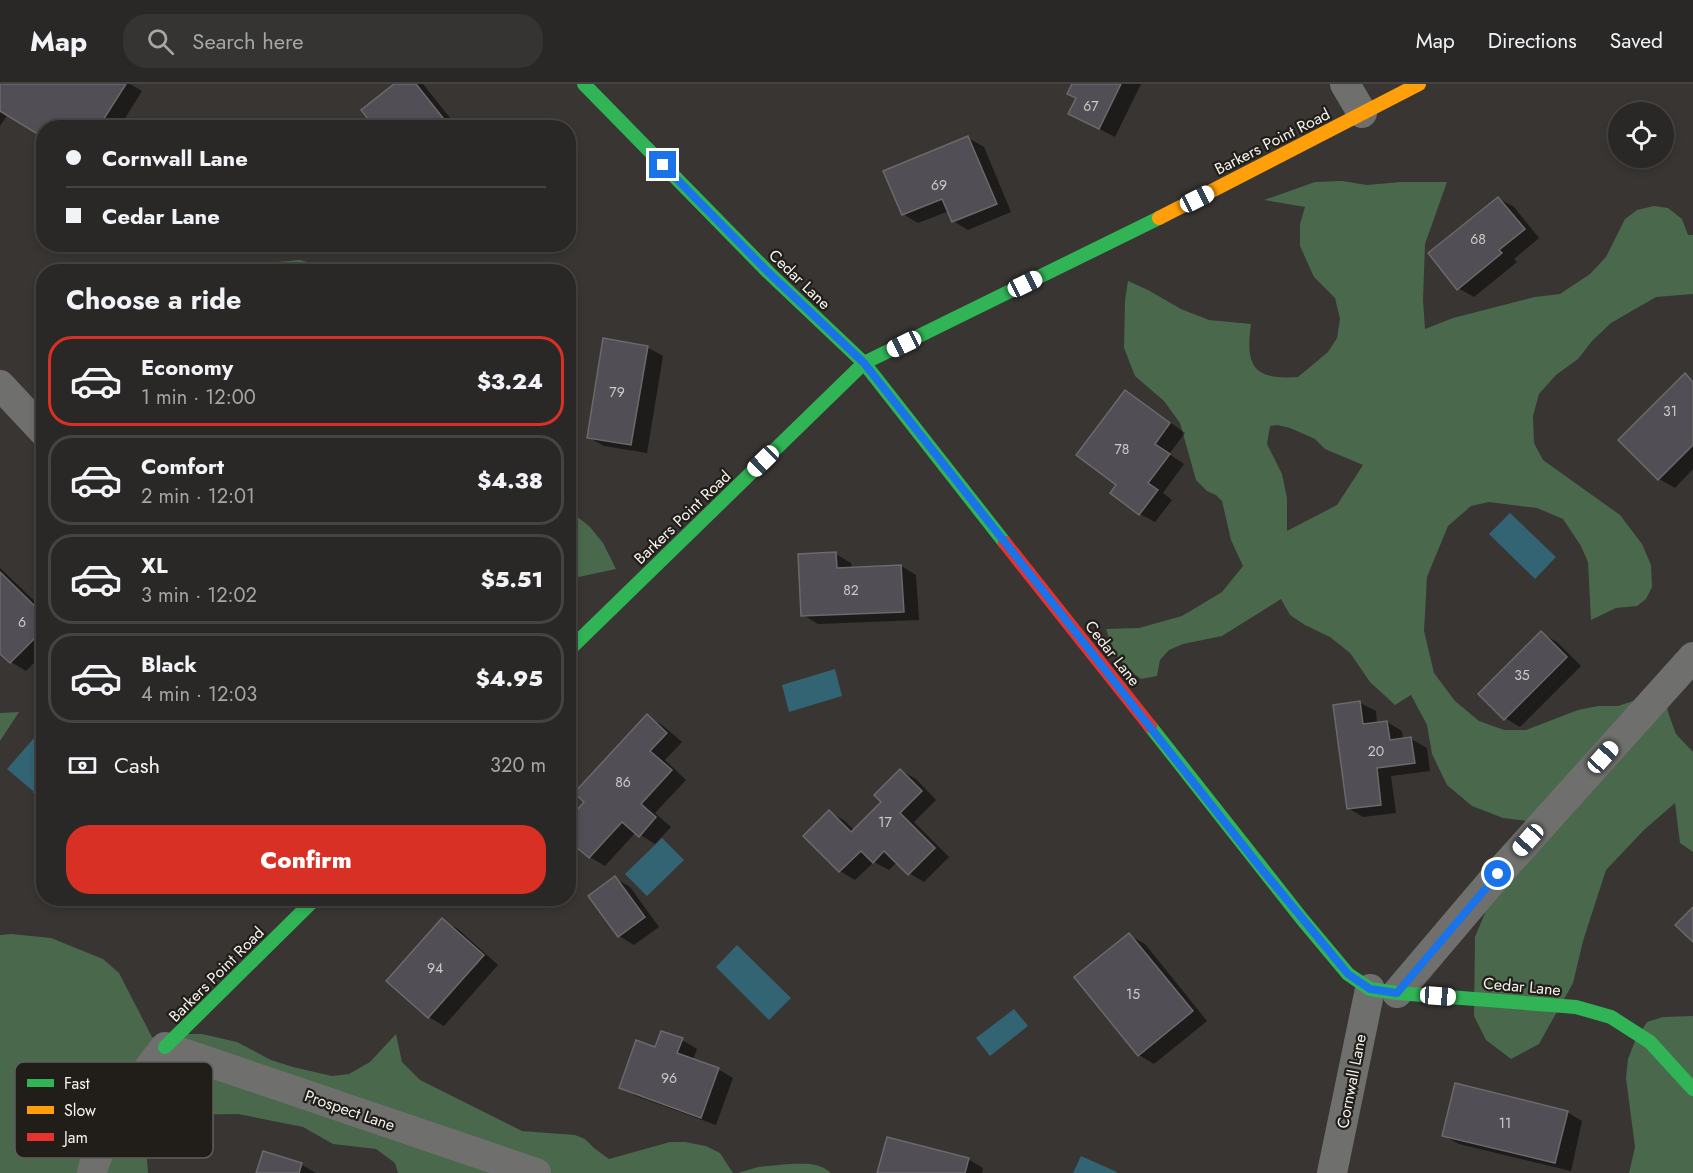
<!DOCTYPE html>
<html lang="en">
<head>
<meta charset="utf-8">
<style>
	:root { --surface:#2a2826; --page:#363432; --text:#f1f3f6; --muted:#a5a6a7; --line:#464443; --accent:#d93025 }
	body { margin:0; font-family:Jost,sans-serif; background:var(--page); color:var(--text); height:100vh; display:flex; flex-direction:column; font-size:22px; white-space:nowrap }
	* { box-sizing:border-box; margin:0 }
	p { font-size:20px; color:var(--muted) }
	.icon { flex:none; width:33px; height:33px; fill:none; stroke:currentColor; stroke-width:2; stroke-linecap:round; stroke-linejoin:round }
	.map { position:relative; flex:1; overflow:hidden }
	.side { position:absolute; left:36px; top:180px; width:540px; height:642px; display:flex; flex-direction:column; background:var(--surface); border-radius:24px; box-shadow:0 3px 9px #0003,0 0 0 2px var(--line) }
	.side>* { flex:none }
	.top-card { position:absolute; left:36px; top:36px; width:540px; height:132px; border-radius:24px; box-shadow:0 3px 9px #0003,0 0 0 2px var(--line); display:grid; align-content:center; height:132px; padding:0 30px; background:var(--surface) }
	.tools { position:absolute; left:1608px; top:18px; display:grid; gap:12px }
	.tools a { display:grid; place-items:center; width:66px; height:66px; border-radius:50%; background:var(--surface); box-shadow:0 3px 9px #0003,0 0 0 2px var(--line); font-size:30px }
	.end { position:absolute; width:27px; height:27px; margin:-14px; border:8px solid #1a73e8; background:#fff; box-shadow:0 0 0 3px #fff }
	.from { border-radius:50% }
	.car { position:absolute; width:18px; height:36px; margin:-18px -9px; border-radius:8px; box-shadow:0 0 4px 2px #0007; background:linear-gradient(#fff 24%,#345 0 40%,#fff 0 76%,#345 0 86%,#fff 0) }
	.top-card b { display:flex; align-items:center; gap:21px; height:57px; font-size:22px }
	.top-card b+b { border-top:2px solid var(--line) }
	.top-card i { width:15px; height:15px; background:var(--text) }
	ul { padding:0; list-style:none }
	li { display:flex; align-items:center; gap:18px; height:90px; margin:0 12px 9px; padding:0 18px; border:3px solid var(--line); border-radius:24px }
	li div { flex:1 }
	li b { display:block; font-size:22px }
	li em { font-style:normal; font-weight:800 }
	li.current { border-color:var(--accent) }
	li>.icon { width:54px; height:54px; stroke-width:1.5 }
	h2 { padding:0 30px; font-size:27px; line-height:72px }
	.pay { display:flex; align-items:center; gap:15px; height:66px; padding:0 30px; font-size:22px }
	.pay p { margin-inline-start:auto }
	.cta { display:flex; gap:12px; margin-top:auto; padding:12px 30px }
	.cta a { flex:1; height:69px; border-radius:24px; background:var(--accent); color:#fff; font-size:24px; font-weight:800; line-height:69px; text-align:center }
	header { display:flex; align-items:center; gap:36px; box-sizing:border-box; height:84px; padding:0 30px; background:var(--surface); border-bottom:2px solid var(--line) }
	header strong { font-size:28px }
	nav { display:flex; gap:33px; margin-inline-start:auto; font-size:21px }
	.search { width:420px; height:54px; background:var(--page); display:flex; align-items:center; gap:15px; box-sizing:border-box; padding:0 21px; border-radius:24px; color:var(--muted); font-size:22px }
	.map>svg:first-child { display:block }
	.forest { fill:#4a684b; fill-rule:evenodd }
	.water { fill:#336474 }
	.shadow { fill:#0007 }
	.building { fill:#524e55; stroke:#6b696a; stroke-width:1.5 }
	.lines { fill:none; stroke-linecap:round; stroke-linejoin:round }
	.street { stroke:#6f706e; stroke-width:30 }
	.fast { stroke:#30b455; stroke-width:14 }
	.slow { stroke:#ff9f0a; stroke-width:14 }
	.jam { stroke:#e5322d; stroke-width:14 }
	.route { stroke:#1a73e8; stroke-width:8 }
	.labels { text-anchor:middle; stroke-width:4.5; stroke-linejoin:round; paint-order:stroke }
	.number-label { font-size:14px; fill:#cdc9c7 }
	.street-label { font-size:16px; fill:#f6f2ed; stroke:#211e1a }
	.key { fill:#211e1a; stroke:#615e59; stroke-width:1.5 }
	.key-label { font-size:16px; fill:#f6f2ed }
</style>
</head>
<body>
<header>
<strong>Map</strong>
<div class="search"><svg class="icon" aria-label="search" viewBox="0 0 24 24"><circle cx="10" cy="10" r="6"/><path d="M15 15l6 6"/></svg>Search here</div>
<nav><a>Map</a><a>Directions</a><a>Saved</a></nav>
</header>
<div class="map">
<svg width="1693" height="1089" viewBox="0 0 1693 1089">
	<rect width="100%" height="100%" fill="#383532"/>
	<g class="forest">
		<path d="M1342,97L1367,101L1401,98H1447L1425,160L1423,216L1425,245L1453,234L1535,213L1560,210L1590,190L1606,173L1625,135L1637,126L1654,122L1668,124L1682,135L1688,151H1693V210L1656,213L1611,239L1592,257L1578,275L1556,291L1539,310L1533,332L1534,359L1543,376L1620,431L1642,460L1651,481L1652,503L1646,515L1637,522L1616,524L1591,536L1588,478L1581,462L1563,435L1537,424L1489,418L1471,422L1448,442L1427,493L1424,547L1434,589L1455,617L1479,637L1504,646H1526L1578,626L1598,622H1618L1663,607L1669,631L1676,650L1693,668V768L1680,759L1675,719L1644,746L1606,786L1583,857L1573,899L1539,960L1511,975L1486,956L1474,932L1475,853L1485,829L1544,739L1503,734L1472,722L1447,701L1432,670L1427,641L1411,611L1395,621L1370,598L1350,569L1330,553L1305,541L1290,531L1281,515L1222,552L1183,560L1169,566L1160,576L1157,592L1141,595C1119,579 1114,570 1106,545L1139,544L1182,532L1222,508L1243,482L1231,456L1222,417L1216,411L1207,407L1196,396L1180,339L1164,317L1135,292L1124,264L1125,216L1128,197L1148,206L1181,225L1209,236L1251,240C1245,283 1254,296 1298,293L1328,268L1337,254L1340,235L1335,214L1314,193L1300,162V140L1305,123L1264,116L1315,98ZM1277,341L1290,344L1315,355L1325,365L1363,381L1337,421L1287,447V414L1282,390L1267,360L1270,342Z"/>
		<path d="M300,176L322,182L330,187H256L277,178Z"/>
		<path d="M569,426L590,443L603,459L616,485L569,495Z"/>
		<path d="M19,628L0,657V629Z"/>
		<path d="M11,850L51,854L103,875L119,889L152,953L164,955L184,950H202L237,958L271,976L293,983L332,992L349,990L370,978L396,950L402,978L420,996L522,1047L575,1051L585,1055L594,1064L609,1075L670,1058H685L706,1062L720,1069L733,1089H398L395,1079L376,1065L333,1060L303,1043L238,1030L176,1031L157,1048L147,1075L148,1089H0V851Z"/>
		<path d="M1693,932V1089H1629L1635,1063L1626,994L1628,975L1635,957L1647,938L1663,933Z"/>
		<path d="M789,1080C804,1080 819,1078 831,1089H738L758,1083Z"/>
	</g>
	<g class="water">
		<path d="M1510,429L1556,473L1535,495L1489,450Z"/>
		<path d="M835,585L842,612L789,628L782,601Z"/>
		<path d="M41,646L43,648V696L33,707L7,685Z"/>
		<path d="M662,754L684,776L647,812L625,790Z"/>
		<path d="M737,861L791,914L769,936L716,883Z"/>
		<path d="M1014,925L1028,942L990,972L976,954Z"/>
		<path d="M1081,1072L1117,1088V1089H1073Z"/>
	</g>
	<g class="shadow">
		<path d="M0,0H130L142,7L119,44H44L8,30L0,42Z"/>
		<path d="M396,0H423L458,44H377Z"/>
		<path d="M1074,0H1141L1115,53L1070,30L1077,14Z"/>
		<path d="M968,54L984,63L1011,128L968,146L953,137L949,127L918,139L903,130Z"/>
		<path d="M1498,114L1514,123L1539,154L1514,175L1517,178L1474,213L1458,204Z"/>
		<path d="M647,263L663,272L647,369L604,362L588,353Z"/>
		<path d="M1685,291L1693,296V385L1675,404L1659,395L1620,356Z"/>
		<path d="M1125,308L1140,317L1185,349L1169,370L1184,380L1163,409L1172,416L1155,438L1140,430L1112,409L1118,400Z"/>
		<path d="M836,470L851,479L852,485L901,482L916,491L919,536L818,540L803,531Z"/>
		<path d="M0,484L44,526V569L26,587L11,578L0,567Z"/>
		<path d="M1541,549L1557,558L1581,582L1520,643L1505,634Z"/>
		<path d="M1360,619L1376,627L1377,639L1387,638L1402,647L1403,656L1411,655L1427,664L1430,687L1391,692L1396,729L1363,733L1348,724Z"/>
		<path d="M647,632L662,641L682,658L665,676L686,696L655,729L671,743L655,760L636,748L605,782L590,773L587,718Z"/>
		<path d="M900,686L916,695L936,716L914,738L949,773L924,798L909,789L897,778L889,786L874,778L855,796L840,787L805,752L830,728L845,737L854,746L883,718Z"/>
		<path d="M615,794L630,803L659,843L634,861L619,852Z"/>
		<path d="M442,836L458,845L498,881L444,942L429,933Z"/>
		<path d="M1129,851L1145,860L1207,937L1154,980L1139,971Z"/>
		<path d="M682,956L697,965L693,976L718,985L733,994L716,1041L636,1012L621,1004L656,965Z"/>
		<path d="M1567,1028L1582,1037L1571,1087L1459,1060L1444,1052Z"/>
		<path d="M264,1069L302,1081L316,1089H258Z"/>
		<path d="M968,1075L983,1084L982,1089H879Z"/>
	</g>
	<g class="building">
		<path d="M0,0H126L98,44H44V54L0,27Z"/>
		<path d="M394,0H416L451,44H375L361,26Z"/>
		<path d="M1072,0H1121L1099,45L1068,30L1076,14L1067,10Z"/>
		<path d="M968,52L997,120L952,138L942,115L902,131L883,87Z"/>
		<path d="M1498,113L1525,145L1499,166L1502,169L1457,206L1428,169Z"/>
		<path d="M603,254L648,262L631,361L587,354Z"/>
		<path d="M1685,289L1693,298V361L1658,396L1618,356Z"/>
		<path d="M1125,306L1170,339L1155,360L1170,370L1148,399L1158,406L1139,431L1110,409L1116,401L1076,371Z"/>
		<path d="M836,468L837,484L901,481L904,528L801,532L798,470Z"/>
		<path d="M0,488L44,531V545L10,579L0,570Z"/>
		<path d="M1541,547L1567,573L1504,636L1478,610Z"/>
		<path d="M1360,617L1363,640L1387,637L1390,656L1411,653L1415,679L1377,684L1381,721L1347,725L1333,621Z"/>
		<path d="M647,630L667,649L650,667L672,686L641,720L656,733L639,753L622,738L589,774L568,756V736L584,718L574,709Z"/>
		<path d="M900,685L922,707L900,729L935,764L908,791L884,767L873,779L861,767L839,788L803,752L829,726L851,748L881,718L874,711Z"/>
		<path d="M44,698V717L34,708Z"/>
		<path d="M615,792L645,833L618,853L588,812Z"/>
		<path d="M1693,823V858L1675,841Z"/>
		<path d="M442,834L484,871L428,934L386,897Z"/>
		<path d="M1129,849L1193,927L1138,972L1074,893Z"/>
		<path d="M661,947L683,954L677,969L719,984L701,1034L619,1004L636,956L655,963Z"/>
		<path d="M1455,999L1568,1027L1555,1079L1442,1052Z"/>
		<path d="M887,1053L969,1074L965,1089H877Z"/>
		<path d="M263,1067L302,1079L299,1089H256Z"/>
	</g>
	<g class="lines">
		<g class="street">
			<path d="M1345,0L1362,29"/>
			<path d="M0,301L44,348"/>
			<path d="M1397,909L1498,790L1693,573"/>
			<path d="M92,1089C100,1052 141,993 165,963L536,1089"/>
			<path d="M1332,1089L1370,905"/>
		</g>
		<g class="fast">
			<path d="M584,0L768,188L864,279L1005,459"/>
			<path d="M568,567L864,279L1159,134"/>
			<path d="M1150,642L1302,835L1348,890L1370,905L1397,909L1576,923L1611,933L1650,958L1693,1005"/>
			<path d="M165,963L316,814"/>
		</g>
		<path class="slow" d="M1159,134L1419,0"/>
		<path class="jam" d="M1005,459L1150,642"/>
	</g>
	<g class="lines">
		<path class="route" d="M663,81L768,188L864,279L1260,783L1348,890L1370,905L1397,909L1498,790"/>
	</g>
	<g class="labels">
		<g class="number-label">
			<text x="1091" y="27">67</text>
			<text x="939" y="106">69</text>
			<text x="1478" y="160">68</text>
			<text x="617" y="313">79</text>
			<text x="1670" y="332">31</text>
			<text x="1122" y="370">78</text>
			<text x="851" y="511">82</text>
			<text x="22" y="543">6</text>
			<text x="1522" y="596">35</text>
			<text x="1376" y="672">20</text>
			<text x="623" y="703">86</text>
			<text x="885" y="743">17</text>
			<text x="435" y="889">94</text>
			<text x="1133" y="915">15</text>
			<text x="669" y="999">96</text>
			<text x="1505" y="1044">11</text>
		</g>
		<g class="street-label">
			<text transform="translate(1272 57) rotate(-27)" y="6">Barkers Point Road</text>
			<text transform="translate(800 195) rotate(44)" y="6">Cedar Lane</text>
			<text transform="translate(682 433) rotate(-44)" y="6">Barkers Point Road</text>
			<text transform="translate(1113 569) rotate(52)" y="6">Cedar Lane</text>
			<text transform="translate(216 890) rotate(-45)" y="6">Barkers Point Road</text>
			<text transform="translate(1522 902) rotate(5)" y="6">Cedar Lane</text>
			<text transform="translate(1351 997) rotate(-79)" y="6">Cornwall Lane</text>
			<text transform="translate(350 1026) rotate(19)" y="6">Prospect Lane</text>
		</g>
	</g>
	<rect x="15" y="978" width="198" height="96" rx="9" class="key"/>
	<rect x="27" y="995" width="27" height="8" fill="#30b455"/>
	<rect x="27" y="1022" width="27" height="8" fill="#ff9f0a"/>
	<rect x="27" y="1049" width="27" height="8" fill="#e5322d"/>
	<g class="key-label">
		<text x="64" y="1005">Fast</text>
		<text x="64" y="1032">Slow</text>
		<text x="64" y="1059">Jam</text>
	</g>
</svg>
<div class="tools">
<a><svg class="icon" aria-label="locate" viewBox="0 0 24 24"><circle cx="12" cy="12" r="6"/><path d="M12 2v4M12 18v4M2 12h4M18 12h4"/></svg></a>
</div>
<i class="end from" style="left:1498px;top:790px"></i>
<i class="end" style="left:663px;top:81px"></i>
<i class="car" style="left:1197px;top:115px;rotate:63deg"></i>
<i class="car" style="left:1025px;top:200px;rotate:64deg"></i>
<i class="car" style="left:904px;top:260px;rotate:244deg"></i>
<i class="car" style="left:763px;top:377px;rotate:226deg"></i>
<i class="car" style="left:1603px;top:673px;rotate:42deg"></i>
<i class="car" style="left:1528px;top:756px;rotate:222deg"></i>
<i class="car" style="left:1438px;top:912px;rotate:94deg"></i>
<div class="top-card">
<b><i class="from"></i>Cornwall Lane</b>
<b><i></i>Cedar Lane</b>
</div>
<section class="side">
<h2>Choose a ride</h2>
<ul>
<li class="current"><svg class="icon" aria-label="car" viewBox="0 0 24 24"><path d="M5 17H2v-5l4-1 3-4h7l3 4 3 1v5h-3M9 17h6M6 11h13"/><circle cx="7" cy="17" r="2"/><circle cx="17" cy="17" r="2"/></svg><div><b>Economy</b><p>1 min · 12:00</p></div><em>$3.24</em></li>
<li><svg class="icon" aria-label="car" viewBox="0 0 24 24"><path d="M5 17H2v-5l4-1 3-4h7l3 4 3 1v5h-3M9 17h6M6 11h13"/><circle cx="7" cy="17" r="2"/><circle cx="17" cy="17" r="2"/></svg><div><b>Comfort</b><p>2 min · 12:01</p></div><em>$4.38</em></li>
<li><svg class="icon" aria-label="car" viewBox="0 0 24 24"><path d="M5 17H2v-5l4-1 3-4h7l3 4 3 1v5h-3M9 17h6M6 11h13"/><circle cx="7" cy="17" r="2"/><circle cx="17" cy="17" r="2"/></svg><div><b>XL</b><p>3 min · 12:02</p></div><em>$5.51</em></li>
<li><svg class="icon" aria-label="car" viewBox="0 0 24 24"><path d="M5 17H2v-5l4-1 3-4h7l3 4 3 1v5h-3M9 17h6M6 11h13"/><circle cx="7" cy="17" r="2"/><circle cx="17" cy="17" r="2"/></svg><div><b>Black</b><p>4 min · 12:03</p></div><em>$4.95</em></li>
</ul>
<div class="pay"><svg class="icon" aria-label="cash" viewBox="0 0 24 24"><path d="M3 7h18v10H3z"/><circle cx="12" cy="12" r="2"/></svg>Cash<p>320 m</p></div>
<div class="cta"><a>Confirm</a></div>
</section>
</div>
</body>
</html>
